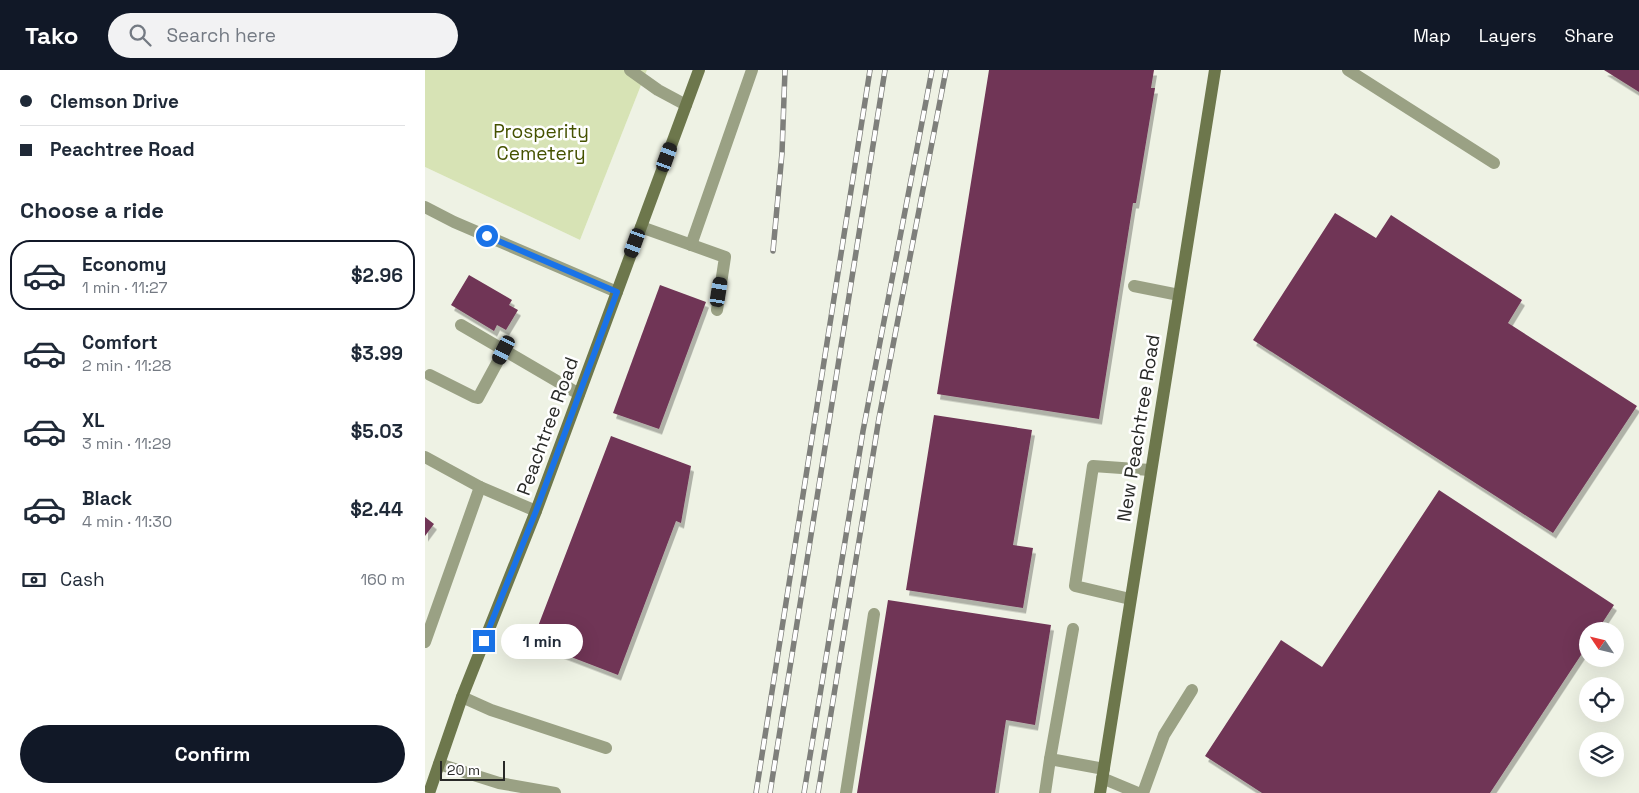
<!DOCTYPE html>
<html lang="en">
<head>
<meta charset="utf-8">
<style>
	:root { --surface:#fff; --page:#f2f2f3; --text:#1f2937; --muted:#747a83; --line:#e0e1e3; --accent:#111827 }
	body { margin:0; font-family:"Space Grotesk",sans-serif; background:var(--page); color:var(--text); height:100vh; display:flex; flex-direction:column; font-size:19px; white-space:nowrap }
	* { box-sizing:border-box; margin:0 }
	p { font-size:16px; color:var(--muted) }
	.icon { flex:none; width:28px; height:28px; fill:none; stroke:currentColor; stroke-width:2; stroke-linecap:round; stroke-linejoin:round }
	.map { position:relative; flex:1; overflow:hidden }
	.details { display:flex; flex-direction:column; background:var(--surface); width:425px }
	.details>* { flex:none }
	.guide { display:grid; align-content:center; height:110px; padding:0 20px; background:var(--surface) }
	.needle { width:32px; rotate:305deg }
	.fabs { position:absolute; left:1154px; top:552px; display:grid; gap:10px }
	.fabs a { display:grid; place-items:center; width:45px; height:45px; border-radius:50%; background:var(--surface); box-shadow:0 5px 20px #0002; font-size:25px }
	.scale { position:absolute; left:15px; bottom:12px; width:65px; box-sizing:border-box; padding-left:5px; border:2px solid #282927; border-top:0; font-size:14px; line-height:18px; white-space:nowrap; color:#282927; -webkit-text-stroke:4px #fff; paint-order:stroke }
	.end { position:absolute; width:22px; height:22px; margin:-11px; border:6px solid #1a73e8; background:#fff; box-shadow:0 0 0 2px #fff }
	.from { border-radius:50% }
	.bubble { position:absolute; height:35px; border-radius:18px; background:var(--surface); box-shadow:0 5px 20px #0002; font-size:16px; font-weight:700; line-height:35px; text-align:center }
	.car { position:absolute; width:15px; height:30px; margin:-15px -8px; border-radius:6px; box-shadow:0 0 4px 1px #0007; background:linear-gradient(#222 24%,#8ab4d8 0 40%,#222 0 76%,#8ab4d8 0 86%,#222 0) }
	.guide b { display:flex; align-items:center; gap:18px; height:48px; font-size:19px }
	.guide b+b { border-top:1px solid var(--line) }
	.guide i { width:12px; height:12px; background:var(--text) }
	ul { padding:0; list-style:none }
	li { display:flex; align-items:center; gap:15px; height:70px; margin:0 10px 8px; padding:0 10px; border:2px solid transparent; border-radius:20px }
	li div { flex:1 }
	li b { display:block; font-size:19px }
	li em { font-style:normal; font-weight:700 }
	li.on { border-color:var(--accent) }
	li>.icon { width:45px; height:45px; stroke-width:1.5 }
	h2 { padding:0 20px; font-size:22px; line-height:60px }
	.pay { display:flex; align-items:center; gap:12px; height:55px; padding:0 20px; font-size:19px }
	.pay p { margin-inline-start:auto }
	.primary-button { display:flex; gap:10px; margin-top:auto; padding:10px 20px }
	.primary-button a { flex:1; height:58px; border-radius:30px; background:var(--accent); color:#fff; font-size:20px; font-weight:700; line-height:58px; text-align:center }
	header { display:flex; align-items:center; gap:30px; box-sizing:border-box; height:70px; padding:0 25px; background:var(--accent); color:#fff }
	header strong { font-size:24px }
	nav { display:flex; gap:28px; margin-inline-start:auto; font-size:18px }
	.search { width:350px; height:45px; background:var(--page); display:flex; align-items:center; gap:12px; box-sizing:border-box; padding:0 18px; border-radius:28px; color:var(--muted); font-size:19px }
	main { display:flex; flex:1; min-height:0 }
	.map>svg:first-child { display:block }
	.built { fill:#eef2e4; fill-rule:evenodd }
	.green { fill:#d7e3b5 }
	.building { fill:#703656; filter:url(#shadow) }
	.lines { fill:none; stroke-linecap:round; stroke-linejoin:round }
	.lane { stroke:#9aa184; stroke-width:12 }
	.street { stroke:#9aa184; stroke-width:12 }
	.secondary { stroke:#6d774c; stroke-width:12 }
	.rail-casing { stroke:#7e7f7b; stroke-width:5.5 }
	.rail { stroke:#fff; stroke-width:4; stroke-dasharray:11; stroke-linecap:butt }
	.route { stroke:#1a73e8; stroke-width:6 }
	.labels { text-anchor:middle; stroke-width:5; stroke-linejoin:round; paint-order:stroke }
	.park-label { font-size:19px; fill:#455200; stroke:#fff }
	.street-label { font-size:19px; fill:#282927; stroke:#fff }
</style>
</head>
<body>
<header>
<strong>Tako</strong>
<div class="search"><svg class="icon" aria-label="search" viewBox="0 0 24 24"><circle cx="10" cy="10" r="6"/><path d="M15 15l6 6"/></svg>Search here</div>
<nav><a>Map</a><a>Layers</a><a>Share</a></nav>
</header>
<main>
<section class="details">
<div class="guide">
<b><i class="from"></i>Clemson Drive</b>
<b><i></i>Peachtree Road</b>
</div>
<h2>Choose a ride</h2>
<ul>
<li class="on"><svg class="icon" aria-label="car" viewBox="0 0 24 24"><path d="M5 17H2v-5l4-1 3-4h7l3 4 3 1v5h-3M9 17h6M6 11h13"/><circle cx="7" cy="17" r="2"/><circle cx="17" cy="17" r="2"/></svg><div><b>Economy</b><p>1 min · 11:27</p></div><em>$2.96</em></li>
<li><svg class="icon" aria-label="car" viewBox="0 0 24 24"><path d="M5 17H2v-5l4-1 3-4h7l3 4 3 1v5h-3M9 17h6M6 11h13"/><circle cx="7" cy="17" r="2"/><circle cx="17" cy="17" r="2"/></svg><div><b>Comfort</b><p>2 min · 11:28</p></div><em>$3.99</em></li>
<li><svg class="icon" aria-label="car" viewBox="0 0 24 24"><path d="M5 17H2v-5l4-1 3-4h7l3 4 3 1v5h-3M9 17h6M6 11h13"/><circle cx="7" cy="17" r="2"/><circle cx="17" cy="17" r="2"/></svg><div><b>XL</b><p>3 min · 11:29</p></div><em>$5.03</em></li>
<li><svg class="icon" aria-label="car" viewBox="0 0 24 24"><path d="M5 17H2v-5l4-1 3-4h7l3 4 3 1v5h-3M9 17h6M6 11h13"/><circle cx="7" cy="17" r="2"/><circle cx="17" cy="17" r="2"/></svg><div><b>Black</b><p>4 min · 11:30</p></div><em>$2.44</em></li>
</ul>
<div class="pay"><svg class="icon" aria-label="cash" viewBox="0 0 24 24"><path d="M3 7h18v10H3z"/><circle cx="12" cy="12" r="2"/></svg>Cash<p>160 m</p></div>
<div class="primary-button"><a>Confirm</a></div>
</section>
<div class="map">
<svg width="1214" height="723" viewBox="0 0 1214 723">
	<defs>
		<filter id="shadow"><feDropShadow dx="3" dy="5.5" stdDeviation="0" flood-color="#0004"/></filter>
	</defs>
	<rect width="100%" height="100%" fill="#f8faf4"/>
	<path class="built" d="M222,0H1214V723H0V97L155,170ZM1162,561H1190V589H1162ZM1162,616H1190V644H1162ZM1162,671H1190V699H1162Z"/>
	<path class="green" d="M0,0H222L155,170L0,97Z"/>
	<g class="building">
		<path d="M564,0H729L726,18H730L711,133H708L674,349L512,324Z"/>
		<path d="M1179,0H1214V22Z"/>
		<path d="M910,143L951,168L966,145L1097,230L1083,253L1212,336L1128,463L828,270Z"/>
		<path d="M44,205L87,230L84,235L93,240L81,260L72,255L69,261L26,235Z"/>
		<path d="M235,215L281,232L234,359L188,343Z"/>
		<path d="M509,345L607,360L588,475L608,478L598,538L481,520Z"/>
		<path d="M186,366L266,396L256,453L251,451L193,605L107,572Z"/>
		<path d="M1014,420L1189,535L1172,561H1162V576L1065,723H837L780,686L856,570L897,597Z"/>
		<path d="M0,447L9,454L0,466Z"/>
		<path d="M463,530L626,555L610,655L581,650L570,723H432Z"/>
	</g>
	<g class="lines">
		<g class="lane">
			<path d="M205,0L233,20L261,35"/>
			<path d="M923,0L1069,93"/>
			<path d="M216,157L300,187L292,240"/>
			<path d="M266,175L327,0"/>
			<path d="M709,216L754,225"/>
			<path d="M36,255L154,324"/>
			<path d="M5,305L49,327L53,328L79,280"/>
			<path d="M0,387L55,417L111,441"/>
			<path d="M705,529L650,516L668,396L725,400"/>
			<path d="M648,559L625,689L679,699"/>
			<path d="M0,572L55,417"/>
			<path d="M37,627L66,640L181,678"/>
			<path d="M14,694L74,713L130,723"/>
			<path d="M677,708L713,723"/>
			<path d="M421,723L449,544"/>
			<path d="M620,723L625,689"/>
			<path d="M718,723L739,665L767,620"/>
		</g>
		<path class="street" d="M0,137L29,152L192,222"/>
		<g class="secondary">
			<path d="M4,723L37,627L111,441L274,0"/>
			<path d="M675,723L790,0"/>
		</g>
		<g class="rail-casing">
			<g id="rail">
				<path d="M348,181L357,83L360,0"/>
				<path d="M331,723L445,0"/>
				<path d="M345,723L460,0"/>
				<path d="M379,723L438,361L507,0"/>
				<path d="M393,723L454,348L521,0"/>
			</g>
		</g>
		<use href="#rail" class="rail"/>
	</g>
	<g class="lines">
		<path class="route" d="M59,571L111,441L192,222L62,166"/>
	</g>
	<g class="labels">
		<g class="park-label">
			<text x="116" y="68">Prosperity<tspan x="116" dy="22">Cemetery</tspan></text>
		</g>
		<g class="street-label">
			<text transform="translate(122 356) rotate(-70)" y="7">Peachtree Road</text>
			<text transform="translate(713 358) rotate(-81)" y="7">New Peachtree Road</text>
		</g>
	</g>
</svg>
<div class="fabs">
<a><svg class="needle" viewBox="-14 -14 28 28"><path d="M0-13l5 13h-10z" fill="#e53935"/><path d="M0 13l5-13h-10z" fill="#747a83"/></svg></a>
<a><svg class="icon" aria-label="locate" viewBox="0 0 24 24"><circle cx="12" cy="12" r="6"/><path d="M12 2v4M12 18v4M2 12h4M18 12h4"/></svg></a>
<a><svg class="icon" aria-label="layers" viewBox="0 0 24 24"><path d="M12 4l9 5-9 5-9-5zM3 14l9 5 9-5"/></svg></a>
</div>
<div class="scale">20 m</div>
<i class="end from" style="left:62px;top:166px"></i>
<i class="end" style="left:59px;top:571px"></i>
<div class="bubble" style="left:76px;top:554px;width:82px">1 min</div>
<i class="car" style="left:242px;top:87px;rotate:20deg"></i>
<i class="car" style="left:210px;top:173px;rotate:200deg"></i>
<i class="car" style="left:294px;top:222px;rotate:9deg"></i>
<i class="car" style="left:79px;top:280px;rotate:207deg"></i>
</div>
</main>
</body>
</html>
